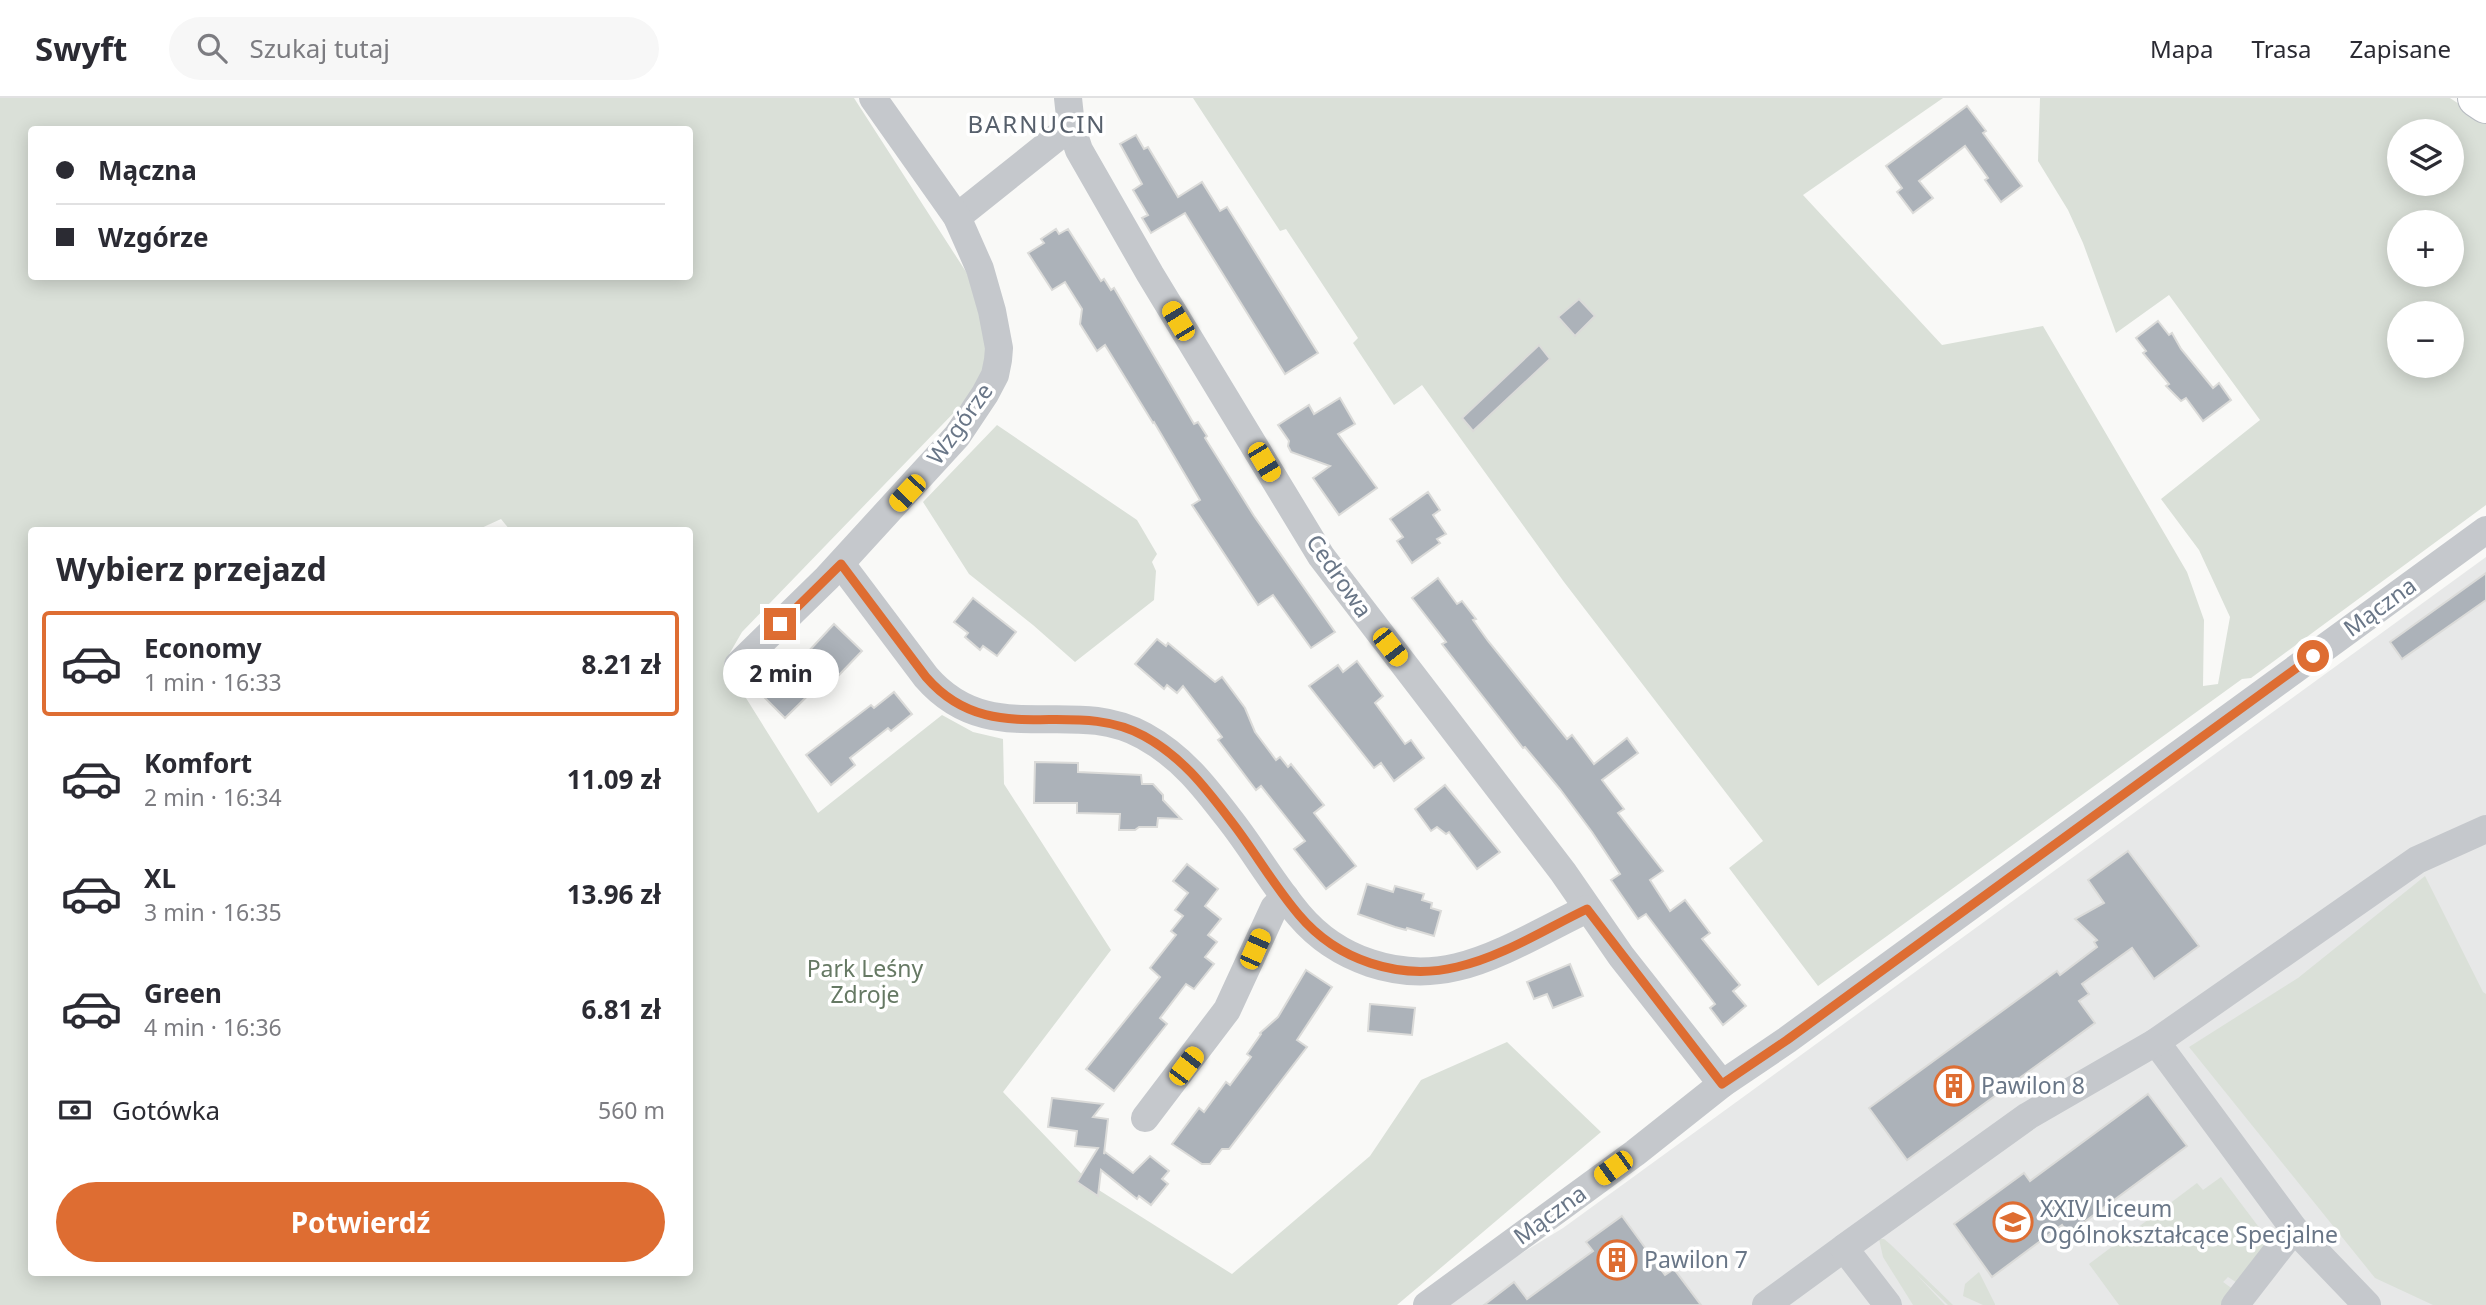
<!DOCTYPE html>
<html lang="pl">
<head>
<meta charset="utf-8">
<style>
	:root { --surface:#fff; --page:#f7f7f7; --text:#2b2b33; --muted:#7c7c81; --line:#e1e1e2; --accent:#de6d32 }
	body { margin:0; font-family:"Noto Sans",sans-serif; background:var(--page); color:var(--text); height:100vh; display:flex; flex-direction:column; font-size:26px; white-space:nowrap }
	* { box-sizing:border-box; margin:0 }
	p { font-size:23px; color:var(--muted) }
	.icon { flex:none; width:38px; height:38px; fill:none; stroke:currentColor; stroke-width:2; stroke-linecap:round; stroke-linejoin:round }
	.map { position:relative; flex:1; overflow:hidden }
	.panel { position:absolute; left:28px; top:429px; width:665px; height:749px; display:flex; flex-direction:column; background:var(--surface); border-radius:7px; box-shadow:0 4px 18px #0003 }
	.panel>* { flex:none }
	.guide { position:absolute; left:28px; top:28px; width:665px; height:154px; border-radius:7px; box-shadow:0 4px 18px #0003; display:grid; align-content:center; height:154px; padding:0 28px; background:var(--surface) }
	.buttons { position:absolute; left:2387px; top:21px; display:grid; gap:14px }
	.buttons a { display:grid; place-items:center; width:77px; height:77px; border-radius:50%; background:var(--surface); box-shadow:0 4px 18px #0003; font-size:35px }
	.end { position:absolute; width:32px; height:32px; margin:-16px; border:9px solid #de6d32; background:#fff; box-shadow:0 0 0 4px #fff }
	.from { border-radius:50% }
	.bubble { position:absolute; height:49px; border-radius:24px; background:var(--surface); box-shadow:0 4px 18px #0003; font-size:23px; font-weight:700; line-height:49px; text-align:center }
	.car { position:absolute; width:21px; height:42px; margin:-21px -10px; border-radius:9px; box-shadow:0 0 5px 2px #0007; background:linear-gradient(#f5c518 24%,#345 0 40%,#f5c518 0 76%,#345 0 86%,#f5c518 0) }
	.guide b { display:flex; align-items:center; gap:24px; height:66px; font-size:26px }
	.guide b+b { border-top:2px solid var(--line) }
	.guide i { width:18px; height:18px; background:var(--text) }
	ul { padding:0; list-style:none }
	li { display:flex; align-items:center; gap:21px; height:105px; margin:0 14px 10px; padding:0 14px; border:4px solid transparent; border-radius:7px }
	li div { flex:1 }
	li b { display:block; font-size:26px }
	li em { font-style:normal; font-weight:700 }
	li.current { border-color:var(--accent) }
	li>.icon { width:63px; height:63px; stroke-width:1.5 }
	h2 { padding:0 28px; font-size:32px; line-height:84px }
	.pay { display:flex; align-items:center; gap:18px; height:77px; padding:0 28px; font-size:26px }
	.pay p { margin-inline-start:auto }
	.button { display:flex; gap:14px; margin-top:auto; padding:14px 28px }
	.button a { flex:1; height:80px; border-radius:42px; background:var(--accent); color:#fff; font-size:28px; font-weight:700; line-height:80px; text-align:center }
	header { display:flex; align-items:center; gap:42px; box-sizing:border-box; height:98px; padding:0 35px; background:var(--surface); border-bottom:2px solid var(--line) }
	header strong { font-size:33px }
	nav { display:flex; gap:38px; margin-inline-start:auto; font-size:24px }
	.search { width:490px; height:63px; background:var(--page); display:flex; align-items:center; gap:18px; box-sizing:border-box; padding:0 24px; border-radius:38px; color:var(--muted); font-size:26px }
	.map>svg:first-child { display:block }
	.built { fill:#e7e8e8 }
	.green { fill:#dae0d8; fill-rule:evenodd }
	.building { fill:#acb2b9; stroke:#dbdbd9; stroke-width:2 }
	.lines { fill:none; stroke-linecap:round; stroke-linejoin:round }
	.secondary-casing { stroke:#b7bbc1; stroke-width:40 }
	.street { stroke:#c5c8cc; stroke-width:28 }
	.secondary { stroke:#fff; stroke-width:38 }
	.route { stroke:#de6d32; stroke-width:9 }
	.labels { text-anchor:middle; stroke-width:7; stroke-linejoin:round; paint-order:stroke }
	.street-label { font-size:23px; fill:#697687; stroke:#fff }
	.park-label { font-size:23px; fill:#667964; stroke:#fff }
	.poi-label { font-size:23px; fill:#697687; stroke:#fff; text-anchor:start }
	.neighbourhood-label { font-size:24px; letter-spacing:2px; fill:#57606c; stroke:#fff }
</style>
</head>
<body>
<header>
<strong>Swyft</strong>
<div class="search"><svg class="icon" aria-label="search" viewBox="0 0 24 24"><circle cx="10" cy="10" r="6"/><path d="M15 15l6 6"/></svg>Szukaj tutaj</div>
<nav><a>Mapa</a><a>Trasa</a><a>Zapisane</a></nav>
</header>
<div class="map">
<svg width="2486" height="1207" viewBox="0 0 2486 1207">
	<rect width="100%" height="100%" fill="#f9f9f7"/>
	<path class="built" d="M2486,459V1207H1437L1563,1130Z"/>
	<g class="green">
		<path d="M0,0H854L981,197L992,255L968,300L742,534L724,565L818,715L942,617L973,634L1003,641L1004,686L1111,852L1003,994L1094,1089L1232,1176L1370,1058L1421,982L1507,944L1601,1034L1397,1207H0ZM32,32H690V178H32ZM501,421L510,432H690V1174H32V432H477Z"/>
		<path d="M1193,0H1943L1803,97L1942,247L2043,228L2187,474L2204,522L2203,588L2218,586L2230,519L2199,452L2161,401L2260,322L2169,197L2116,235L2083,145L2068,112L2038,63L2040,0H2450L2486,24V407L2251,580L2242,581L1818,888L1729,770L1763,743L1564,484L1422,287L1394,307L1353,245L1358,240L1286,131L1280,133ZM2399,33H2452V86H2399ZM2399,124H2452V177H2399ZM2399,215H2452V268H2399Z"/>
		<path d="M997,327L1137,422L1157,456L1152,464L1156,473L1154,502L1075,564L1033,527L969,476L923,404Z"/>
		<path d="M2425,778L2483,894L2486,896V1207H2433L2375,1180L2189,949L2298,880Z"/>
		<path d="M2221,1079L2273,1148L2242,1188L2228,1179L2223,1184L2237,1194L2228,1207H2119L2089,1166L2197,1085L2203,1092Z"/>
		<path d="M1879,1141H1884L1890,1146L1953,1207H1948L1917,1177L1945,1207H1913L1883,1159Z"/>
		<path d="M1979,1174L1995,1206V1207H1983L1963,1198L1965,1186Z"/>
	</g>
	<g class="building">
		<path d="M1967,8L1986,33L1983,35L2022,88L2001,104L1985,82L1988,80L1965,48L1919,83L1933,100L1913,115L1897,94L1902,90L1886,68Z"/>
		<path d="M1136,37L1144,51L1148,49L1178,99L1202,84L1220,113L1227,109L1318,255L1285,276L1185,115L1151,135L1142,120L1148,117L1133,92L1142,86L1120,46Z"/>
		<path d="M1056,131L1059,136L1068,131L1101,183L1104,181L1111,192L1114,190L1194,326L1198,324L1207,338L1205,340L1254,418L1335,534L1311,550L1273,497L1258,507L1192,407L1200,402L1154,324L1153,325L1105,247L1097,253L1080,226L1082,211L1065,184L1052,192L1028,155L1044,145L1041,141Z"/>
		<path d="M1579,201L1595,218L1575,238L1558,219Z"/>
		<path d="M2158,223L2169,237L2172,235L2181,251L2213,290L2219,285L2231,302L2203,323L2186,300L2181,303L2166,288L2169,286L2143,255L2146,253L2136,240Z"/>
		<path d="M1539,247L1550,261L1473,333L1462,320Z"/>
		<path d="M1340,300L1355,326L1338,336L1377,390L1339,417L1313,380L1330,368L1291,354L1288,348L1289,343L1278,327L1309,307L1314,316Z"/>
		<path d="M1428,394L1440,412L1433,417L1446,436L1437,441L1440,445L1412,465L1397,443L1403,439L1390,421Z"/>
		<path d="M2486,475V502L2402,561L2390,544Z"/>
		<path d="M1438,480L1457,506L1462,503L1476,521L1473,522L1488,543L1567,641L1572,637L1594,666L1627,640L1638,655L1602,682L1624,711L1618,715L1663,773L1650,782L1670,813L1685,802L1710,835L1702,841L1740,887L1733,893L1746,908L1723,927L1710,910L1715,906L1646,816L1638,821L1611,782L1620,776L1592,734L1560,691L1525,649L1523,650L1442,546L1446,544L1412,500Z"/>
		<path d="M973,500L1016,534L997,558L983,548L980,552L965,539L968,535L954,524Z"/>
		<path d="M834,526L862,553L839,577L834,572L785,620L765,600Z"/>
		<path d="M1157,541L1166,548L1168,545L1215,584L1222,579L1245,610L1255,634L1276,662L1280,659L1288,669L1291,666L1324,707L1314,715L1356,768L1326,791L1294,751L1305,743L1261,688L1256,692L1218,642L1222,639L1183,588L1177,595L1167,587L1164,591L1135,566Z"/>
		<path d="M1357,563L1383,598L1375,605L1405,646L1411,642L1424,660L1394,683L1381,665L1374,670L1309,588L1338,567L1343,574Z"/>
		<path d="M894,594L912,616L891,633L888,630L850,660L855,667L831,687L806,657L871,607L874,610Z"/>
		<path d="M1035,664L1078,665V674L1141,677L1142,686H1153L1163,697V702L1181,721L1158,720L1157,729H1139L1135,732H1119L1120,716L1077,715V705H1034Z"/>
		<path d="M1445,687L1500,754L1477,771L1449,734L1446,736L1437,729L1431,733L1415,711Z"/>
		<path d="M2128,753L2199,848L2154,881L2132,850L2082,886L2089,896L2079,903L2095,925L1907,1062L1869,1010L2057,873L2060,877L2097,849L2094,844L2097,842L2075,821L2104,805L2088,782Z"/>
		<path d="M1187,766L1218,791L1205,808L1221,821L1208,837L1217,844L1205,859L1214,866L1194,891L1186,886L1160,920L1167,926L1114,993L1086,971L1160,879L1150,870L1176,837L1171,833L1183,818L1175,812L1188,795L1173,783Z"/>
		<path d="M1367,786L1393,794L1395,788L1424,796L1422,802L1432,805L1431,810L1441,813L1434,838L1407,830L1406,832L1395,829L1358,816Z"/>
		<path d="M1570,866L1583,898L1553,910L1547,896L1534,901L1527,884Z"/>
		<path d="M1306,872L1332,889L1297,942L1307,949L1229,1051H1222L1210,1066H1202L1172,1046L1199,1010L1204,1014L1226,984L1230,987L1251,959L1247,956L1261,936L1260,935L1278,919Z"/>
		<path d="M1370,906L1415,910L1412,937L1368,933Z"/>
		<path d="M2148,996L2187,1048L2068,1136L2062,1127L1992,1179L1954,1126L2024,1075L2030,1083Z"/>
		<path d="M1052,1000L1103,1006L1093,1019L1108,1021L1104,1056L1105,1054L1133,1075L1150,1058L1169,1073L1162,1081L1168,1086L1151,1107L1139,1098L1137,1101L1101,1072L1098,1098L1077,1084L1098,1050L1075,1048L1077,1033L1048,1029Z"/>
		<path d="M1622,1118L1665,1177L1674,1171L1701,1207H1484L1514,1184L1527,1201L1593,1153L1586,1144Z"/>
	</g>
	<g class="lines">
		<g class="secondary-casing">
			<path id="secondary" d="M2477,0L2486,6"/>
		</g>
		<g class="street">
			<path d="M1068,0L1071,28L1079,52L1150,176L1321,458L1563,774L1621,858L1722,986"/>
			<path d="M957,119L1071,28"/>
			<path d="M841,466L926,579C991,654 1071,597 1144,638C1184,660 1207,692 1234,727C1256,756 1275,789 1299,817C1337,862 1399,883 1457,869C1500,859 1547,830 1587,811"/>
			<path d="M738,567L827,480L957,338L985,296L995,277L998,262L999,250L992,213L980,171L957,119L873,0"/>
			<path d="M2156,944L2294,1131L2367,1207"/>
			<path d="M1145,1020L1227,912L1274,810L1285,799"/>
			<path d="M1427,1207L1635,1055L1722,986L1787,942L2486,432"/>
			<path d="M1766,1207L1844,1150"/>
			<path d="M1888,1207L1844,1150L2028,1018L2156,944L2417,762L2486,731"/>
			<path d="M2235,1207L2294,1131"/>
		</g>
		<use href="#secondary" class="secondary"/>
	</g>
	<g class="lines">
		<path class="route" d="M780,526L841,466L926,579C991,654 1071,598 1144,638C1184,660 1207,692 1234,727C1256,756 1275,789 1299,817C1337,862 1399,883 1457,869C1502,859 1545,831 1587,811L1722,986L1787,942L2313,558"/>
	</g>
	<defs>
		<g id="building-ring" transform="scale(2.0125)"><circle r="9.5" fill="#fff" stroke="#de6d32" stroke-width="1.5"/><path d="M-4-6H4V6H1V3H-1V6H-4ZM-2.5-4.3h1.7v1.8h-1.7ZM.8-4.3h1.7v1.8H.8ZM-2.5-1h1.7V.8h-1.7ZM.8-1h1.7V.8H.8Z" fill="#de6d32"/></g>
		<g id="school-ring" transform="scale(2.0125)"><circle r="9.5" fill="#fff" stroke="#de6d32" stroke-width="1.5"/><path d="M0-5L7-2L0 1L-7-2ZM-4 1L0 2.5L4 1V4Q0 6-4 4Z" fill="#de6d32"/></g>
	</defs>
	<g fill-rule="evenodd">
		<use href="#building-ring" x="1954" y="988"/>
		<use href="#school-ring" x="2013" y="1124"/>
		<use href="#building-ring" x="1617" y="1162"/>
	</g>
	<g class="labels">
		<g class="street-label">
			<text transform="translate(960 326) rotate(-54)" y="8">Wzgórze</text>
			<text transform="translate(1339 478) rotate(55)" y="8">Cedrowa</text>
			<text transform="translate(2380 509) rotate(-36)" y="8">Mączna</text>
			<text transform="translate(1550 1117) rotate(-36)" y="8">Mączna</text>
		</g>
		<g class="park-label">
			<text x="865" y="879">Park Leśny<tspan x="865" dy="26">Zdroje</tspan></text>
		</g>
		<g class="poi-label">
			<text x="1981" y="996">Pawilon 8</text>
			<text x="2040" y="1119">XXIV Liceum<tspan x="2040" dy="26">Ogólnokształcące Specjalne</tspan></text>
			<text x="1644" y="1170">Pawilon 7</text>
		</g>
		<g class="neighbourhood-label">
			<text x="1037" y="35">BARNUCIN</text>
		</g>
	</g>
</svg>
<div class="buttons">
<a><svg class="icon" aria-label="layers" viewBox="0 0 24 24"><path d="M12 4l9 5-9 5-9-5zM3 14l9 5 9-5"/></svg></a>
<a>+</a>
<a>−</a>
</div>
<i class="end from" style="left:2313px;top:558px"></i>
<i class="end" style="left:780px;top:526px"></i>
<div class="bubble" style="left:723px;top:551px;width:116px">2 min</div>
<i class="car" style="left:1178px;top:223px;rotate:329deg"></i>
<i class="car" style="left:1264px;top:364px;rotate:149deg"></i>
<i class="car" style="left:907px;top:395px;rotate:223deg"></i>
<i class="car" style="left:1390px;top:549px;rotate:142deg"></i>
<i class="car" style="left:1255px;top:851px;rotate:24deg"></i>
<i class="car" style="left:1186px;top:968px;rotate:37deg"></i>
<i class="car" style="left:1613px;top:1070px;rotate:234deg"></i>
<div class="guide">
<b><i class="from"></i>Mączna</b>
<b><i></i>Wzgórze</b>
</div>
<section class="panel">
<h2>Wybierz przejazd</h2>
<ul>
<li class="current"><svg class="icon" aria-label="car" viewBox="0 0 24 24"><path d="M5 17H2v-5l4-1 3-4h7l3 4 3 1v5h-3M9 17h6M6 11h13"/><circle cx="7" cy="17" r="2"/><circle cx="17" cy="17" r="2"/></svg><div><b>Economy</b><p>1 min · 16:33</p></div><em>8.21 zł</em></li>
<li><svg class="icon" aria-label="car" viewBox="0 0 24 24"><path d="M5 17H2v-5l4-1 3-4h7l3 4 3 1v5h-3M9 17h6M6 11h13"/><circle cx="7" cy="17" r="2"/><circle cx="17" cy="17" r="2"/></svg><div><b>Komfort</b><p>2 min · 16:34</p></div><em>11.09 zł</em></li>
<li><svg class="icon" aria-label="car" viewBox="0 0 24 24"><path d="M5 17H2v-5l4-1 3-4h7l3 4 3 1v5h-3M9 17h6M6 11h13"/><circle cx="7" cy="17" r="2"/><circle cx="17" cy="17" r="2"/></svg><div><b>XL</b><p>3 min · 16:35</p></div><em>13.96 zł</em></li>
<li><svg class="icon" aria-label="car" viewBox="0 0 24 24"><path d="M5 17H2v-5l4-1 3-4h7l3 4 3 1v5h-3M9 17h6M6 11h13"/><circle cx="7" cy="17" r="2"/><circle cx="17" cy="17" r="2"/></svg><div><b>Green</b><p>4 min · 16:36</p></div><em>6.81 zł</em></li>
</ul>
<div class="pay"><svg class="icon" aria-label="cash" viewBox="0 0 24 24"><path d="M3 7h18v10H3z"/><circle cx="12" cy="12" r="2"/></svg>Gotówka<p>560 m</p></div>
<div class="button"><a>Potwierdź</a></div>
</section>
</div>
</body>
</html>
